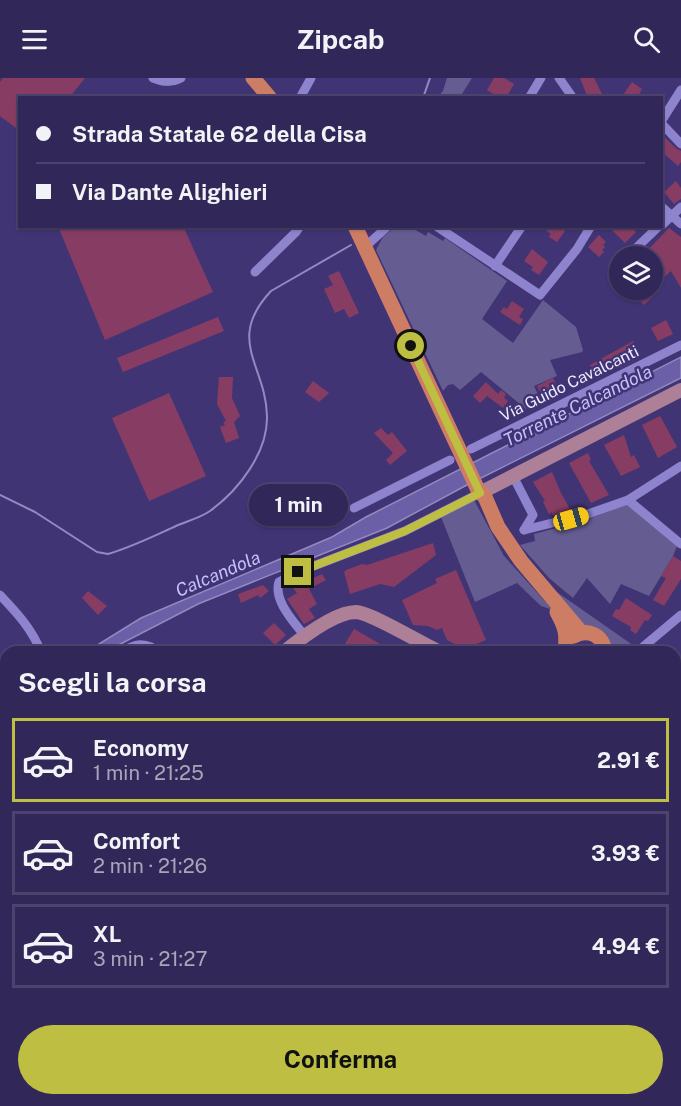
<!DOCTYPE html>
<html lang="it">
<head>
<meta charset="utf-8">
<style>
	:root { --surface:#312758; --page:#3d3361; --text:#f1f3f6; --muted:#a8a5ba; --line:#4c446e; --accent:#bebf42 }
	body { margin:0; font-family:"Public Sans",sans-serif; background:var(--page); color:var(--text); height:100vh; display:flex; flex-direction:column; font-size:22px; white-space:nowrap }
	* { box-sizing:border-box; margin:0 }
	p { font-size:20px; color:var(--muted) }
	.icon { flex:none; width:33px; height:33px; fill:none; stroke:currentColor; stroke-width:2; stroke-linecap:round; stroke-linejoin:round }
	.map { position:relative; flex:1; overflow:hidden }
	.sheet { position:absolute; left:0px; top:568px; width:681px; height:460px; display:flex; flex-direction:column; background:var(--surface); border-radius:18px 18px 0 0; box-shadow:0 2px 4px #0004,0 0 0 2px var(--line) }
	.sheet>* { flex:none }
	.top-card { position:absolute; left:18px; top:18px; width:645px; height:132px; border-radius:0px; box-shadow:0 2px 4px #0004,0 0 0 2px var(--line); display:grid; align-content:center; height:132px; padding:0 18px; background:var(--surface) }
	.fabs { position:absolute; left:609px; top:168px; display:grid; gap:12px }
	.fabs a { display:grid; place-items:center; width:54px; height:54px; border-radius:50%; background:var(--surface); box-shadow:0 2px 4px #0004,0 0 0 2px var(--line); font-size:30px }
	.end { position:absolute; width:27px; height:27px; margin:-14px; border:8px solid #bebf42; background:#111; box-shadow:0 0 0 3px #111 }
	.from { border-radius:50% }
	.bubble { position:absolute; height:42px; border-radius:21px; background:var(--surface); box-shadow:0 2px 4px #0004,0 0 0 2px var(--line); font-size:20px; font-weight:700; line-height:42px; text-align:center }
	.car { position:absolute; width:18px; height:36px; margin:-18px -9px; border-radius:8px; box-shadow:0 0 4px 2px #0007; background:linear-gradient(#f5c518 24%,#345 0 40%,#f5c518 0 76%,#345 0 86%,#f5c518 0) }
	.top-card b { display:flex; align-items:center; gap:21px; height:57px; font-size:22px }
	.top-card b+b { border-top:2px solid var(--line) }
	.top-card i { width:15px; height:15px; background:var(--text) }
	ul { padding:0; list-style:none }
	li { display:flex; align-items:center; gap:18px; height:84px; margin:0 12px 9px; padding:0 6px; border:3px solid var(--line); border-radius:0px }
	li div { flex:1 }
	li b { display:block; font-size:22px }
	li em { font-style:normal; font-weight:700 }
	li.selected { border-color:var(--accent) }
	li>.icon { width:54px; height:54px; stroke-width:1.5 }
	h2 { padding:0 18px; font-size:27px; line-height:72px }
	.button { display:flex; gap:12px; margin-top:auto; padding:12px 18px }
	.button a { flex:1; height:69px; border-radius:36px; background:var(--accent); color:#111; font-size:24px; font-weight:700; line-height:69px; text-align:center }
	header { display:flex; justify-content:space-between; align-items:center; height:78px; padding:0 18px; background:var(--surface); font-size:27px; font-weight:700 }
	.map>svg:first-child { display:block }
	.green { fill:#655d92 }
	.water { fill:#6b5fa7; stroke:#928ac1; stroke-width:1.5 }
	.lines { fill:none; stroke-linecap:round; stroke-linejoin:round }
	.stream { stroke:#928ac1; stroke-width:2 }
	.building { fill:#873d63 }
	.street { stroke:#8e83cd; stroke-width:9 }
	.secondary { stroke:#ae8098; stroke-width:14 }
	.primary { stroke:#cd7d63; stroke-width:15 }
	.rail-casing { stroke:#968fb8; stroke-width:4.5 }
	.rail { stroke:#413475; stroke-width:2; stroke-dasharray:7; stroke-linecap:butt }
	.route { stroke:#bebf42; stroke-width:8 }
	.labels { text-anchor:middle; stroke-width:5; stroke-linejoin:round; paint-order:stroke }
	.street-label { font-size:16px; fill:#eeedfd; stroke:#413475 }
	.water-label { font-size:18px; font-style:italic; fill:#c6bffb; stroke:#413475 }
</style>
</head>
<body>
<header><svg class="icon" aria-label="menu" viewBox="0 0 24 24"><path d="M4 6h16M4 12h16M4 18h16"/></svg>Zipcab<svg class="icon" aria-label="search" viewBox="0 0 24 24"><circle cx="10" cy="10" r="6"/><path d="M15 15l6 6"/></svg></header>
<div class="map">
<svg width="681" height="1028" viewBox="0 0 681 1028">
	<rect width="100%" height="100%" fill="#413475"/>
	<g class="green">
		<path d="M447,0H472L460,19H438L443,13Z"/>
		<path d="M395,149H415L414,151L426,158L428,154L443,163L445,160L507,203L482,241L513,265L543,222L576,249L583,272L582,274L550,282L557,298L534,308L541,323L526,331L481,294L460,312L453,306L448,307L443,313L376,172L383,159Z"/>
		<path d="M474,422L504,478L553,532L541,528L517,505L475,524L441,439Z"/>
		<path d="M629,426L677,468L673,478L649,518L621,506L610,526L587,500L573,520L549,500L520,467L535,463L534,456L586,442Z"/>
		<path d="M551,510L637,570C614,585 600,552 580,546Z"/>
	</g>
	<path class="water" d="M681,279V300L465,408L387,450L198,526L105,574H86L141,540L332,459L366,439Z"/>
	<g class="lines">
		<g class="stream">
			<path d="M423,20L430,0"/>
			<path d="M367,150L368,148"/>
			<path d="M0,417L35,434L97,474L108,476C132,469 154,458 176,448C187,443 200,440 210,433C239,412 268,374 267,338C266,287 225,262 271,213L351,167"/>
		</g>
	</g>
	<g class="building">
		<path d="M3,0H85L69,20H20V53L0,38V4Z"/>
		<path d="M494,0H504L514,6L506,20H500L487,12Z"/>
		<path d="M580,0H594L604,20H588Z"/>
		<path d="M632,4L642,11L637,20H621Z"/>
		<path d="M662,57L677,71L681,73V84L678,88L662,74Z"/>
		<path d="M676,103L681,110V121L674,126L664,114Z"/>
		<path d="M58,148H183L213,214L105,262Z"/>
		<path d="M540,148H558L565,153L557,164L549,159L551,156Z"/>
		<path d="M608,148H631L636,154L625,165Z"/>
		<path d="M669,150L681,159V210L671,193L652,210V178H642Z"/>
		<path d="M599,157L606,164L603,167L605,169L602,172L604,174L599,179L588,169Z"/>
		<path d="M532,171L548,184L539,197L531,192L533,189L524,183Z"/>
		<path d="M339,193L359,235L349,240L344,231L335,235L324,211L333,207L328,198Z"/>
		<path d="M630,212H660L644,227Z"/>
		<path d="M512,223L524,231L519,239L523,241L520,247L500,234L504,229L507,231Z"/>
		<path d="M218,239L224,253L123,294L117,280Z"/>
		<path d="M666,242L673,256L658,263L651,250Z"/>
		<path d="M633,263L641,279L620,290L615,282L594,295L590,287Z"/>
		<path d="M219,299H233L232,320L240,338L234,344L239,360L226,365L220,349L225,347L223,344L226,343L217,326Z"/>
		<path d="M553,300L560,315L546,321L544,317L542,318L537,308Z"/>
		<path d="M313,303L329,315L319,324L305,314Z"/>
		<path d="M486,304L498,316L501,312L506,316L504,320L508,323L503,330L487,318L480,325L473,318Z"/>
		<path d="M169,315L206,398L149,423L112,340Z"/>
		<path d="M660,338L677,369L658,380L642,347Z"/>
		<path d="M381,350L388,357L392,354L407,373L390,387L386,382L393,375L374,355Z"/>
		<path d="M624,357L631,379L634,377L640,389L621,398L604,367Z"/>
		<path d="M588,375L591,382L589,383L609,417L591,425L569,385Z"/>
		<path d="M552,394L561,415L571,433L553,438L552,434L549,436L543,424L545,423L533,404Z"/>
		<path d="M433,465L436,477L394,509L380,506L350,516L344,494L346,492L362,486L367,487Z"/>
		<path d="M673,478L681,483V501L664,528L653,522L666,500L661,498Z"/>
		<path d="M456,492L486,562L464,571L447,562L442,550L437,552L428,548L413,547L402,522L437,505L435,501Z"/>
		<path d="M322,496L326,502L309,511L317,526L309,531L315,540L304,546L287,521L297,515L293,510Z"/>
		<path d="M263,507L269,513L260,520L258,517L241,525L238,516Z"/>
		<path d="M88,513L107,528L98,537L82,520Z"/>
		<path d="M626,520L652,537L648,543L645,542L636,556L630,552L631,549L612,538L616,531L619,532Z"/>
		<path d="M274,545L286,557L275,567L263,555Z"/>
		<path d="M354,551L394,574H340Z"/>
	</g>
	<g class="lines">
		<g class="street">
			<path d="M153,0C163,4 171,5 181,0"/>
			<path d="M559,0L573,20"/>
			<path d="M300,20L311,0"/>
			<path d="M529,20L541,0"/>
			<path d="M662,42L681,12"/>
			<path d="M662,46L681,66"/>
			<path d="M662,129L681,146"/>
			<path d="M662,147L681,129"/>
			<path d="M436,148L540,217L577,171L591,148"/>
			<path d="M365,169L388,148"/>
			<path d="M632,174L659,148"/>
			<path d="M495,188L522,148"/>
			<path d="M255,194L296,154L300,148"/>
			<path d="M471,371L681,267"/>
			<path d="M513,398L533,437L524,452"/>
			<path d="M628,422L681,466"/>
			<path d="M354,430L450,382"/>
			<path d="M524,452L588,436L628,422L681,388"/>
			<path d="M0,517C17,535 32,551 41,574"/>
			<path d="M304,557C294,544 273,522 279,504L298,494L405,453L480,415"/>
			<path d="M121,574C132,568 139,564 151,569L153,574"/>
			<path d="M637,574L681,537"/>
			<path d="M675,775L681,767"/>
			<path d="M0,845L6,838"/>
		</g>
		<g class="secondary">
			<path d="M480,415L681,312"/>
			<path d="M284,574C300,561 334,534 356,534C372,535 422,566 440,574"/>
			<path d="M675,925L681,921"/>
			<path d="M502,1028L511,1023"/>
		</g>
		<g class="primary">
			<path d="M253,0L270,20"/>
			<path d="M355,148L478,412L485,419L498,449L521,483L581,554"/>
			<path d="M557,534C566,550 567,557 565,574"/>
			<path d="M574,558C588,550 603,557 605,574"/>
			<path d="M675,606L681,611"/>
		</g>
		<g class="rail-casing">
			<g id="rail">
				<path d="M0,978H6"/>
				<path d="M675,1000H681"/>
			</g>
		</g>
		<use href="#rail" class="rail"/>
	</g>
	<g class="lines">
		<path class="route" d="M298,494L405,453L480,415L411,268"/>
	</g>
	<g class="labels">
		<g class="street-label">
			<text transform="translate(569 305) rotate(-26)" y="6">Via Guido Cavalcanti</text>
		</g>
		<g class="water-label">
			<text transform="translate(578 328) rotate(-26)" y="6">Torrente Calcandola</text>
			<text transform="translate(218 496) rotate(-23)" y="6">Calcandola</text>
		</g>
	</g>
</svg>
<div class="fabs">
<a><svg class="icon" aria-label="layers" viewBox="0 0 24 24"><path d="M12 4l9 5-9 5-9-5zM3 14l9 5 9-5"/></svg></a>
</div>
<i class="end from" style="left:411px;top:268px"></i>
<i class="end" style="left:298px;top:494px"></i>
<div class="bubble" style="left:249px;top:406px;width:99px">1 min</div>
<i class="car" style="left:571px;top:441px;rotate:74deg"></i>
<div class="top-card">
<b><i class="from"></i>Strada Statale 62 della Cisa</b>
<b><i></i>Via Dante Alighieri</b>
</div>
<section class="sheet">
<h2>Scegli la corsa</h2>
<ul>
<li class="selected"><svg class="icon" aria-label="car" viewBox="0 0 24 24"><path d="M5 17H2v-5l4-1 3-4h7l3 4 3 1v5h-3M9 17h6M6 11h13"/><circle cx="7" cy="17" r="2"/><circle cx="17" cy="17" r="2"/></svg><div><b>Economy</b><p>1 min · 21:25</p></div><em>2.91 €</em></li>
<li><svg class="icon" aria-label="car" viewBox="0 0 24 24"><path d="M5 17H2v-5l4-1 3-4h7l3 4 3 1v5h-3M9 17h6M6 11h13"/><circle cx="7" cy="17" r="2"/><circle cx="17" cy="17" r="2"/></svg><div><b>Comfort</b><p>2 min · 21:26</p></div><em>3.93 €</em></li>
<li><svg class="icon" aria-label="car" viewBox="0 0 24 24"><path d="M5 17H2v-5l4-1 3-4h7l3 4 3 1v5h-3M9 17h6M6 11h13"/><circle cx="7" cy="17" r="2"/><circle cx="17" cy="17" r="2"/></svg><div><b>XL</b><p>3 min · 21:27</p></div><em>4.94 €</em></li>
</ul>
<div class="button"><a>Conferma</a></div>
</section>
</div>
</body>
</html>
